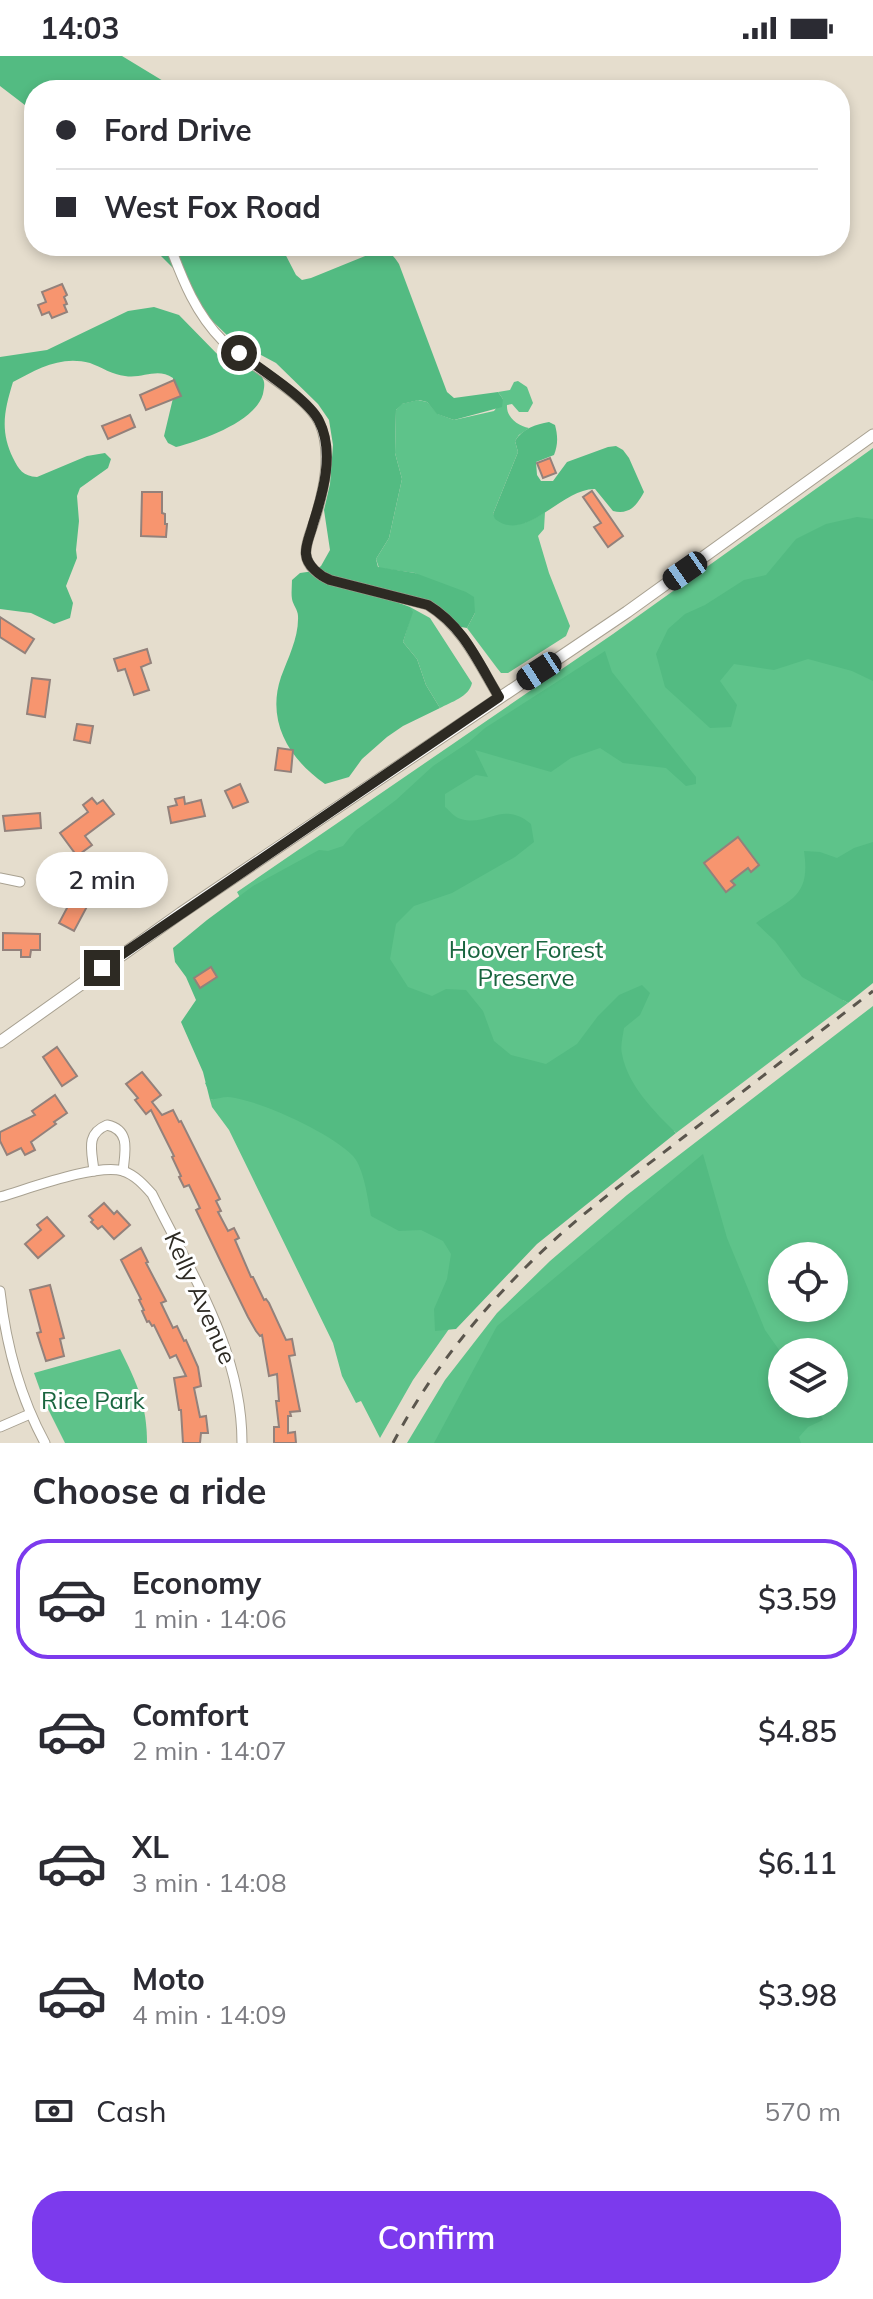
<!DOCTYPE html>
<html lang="en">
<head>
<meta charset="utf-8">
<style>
	:root { --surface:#fff; --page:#f2f2f3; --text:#2b2b33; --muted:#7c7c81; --line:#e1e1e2; --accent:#7c3aed }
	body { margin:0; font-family:Mulish,sans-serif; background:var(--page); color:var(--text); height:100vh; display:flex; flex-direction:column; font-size:30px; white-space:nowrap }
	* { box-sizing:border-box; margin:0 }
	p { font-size:26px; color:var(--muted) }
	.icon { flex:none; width:44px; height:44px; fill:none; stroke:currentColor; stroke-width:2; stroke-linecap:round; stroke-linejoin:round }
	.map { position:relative; height:1387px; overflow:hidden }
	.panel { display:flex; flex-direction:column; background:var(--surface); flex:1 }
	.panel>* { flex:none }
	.guide { position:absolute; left:24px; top:24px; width:826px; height:176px; border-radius:32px; box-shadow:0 4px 12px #0003; display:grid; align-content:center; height:176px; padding:0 32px; background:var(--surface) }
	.controls { position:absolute; left:768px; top:1186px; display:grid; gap:16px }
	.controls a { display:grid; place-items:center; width:80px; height:80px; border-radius:50%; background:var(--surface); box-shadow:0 4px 12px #0003; font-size:40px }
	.end { position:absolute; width:36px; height:36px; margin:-18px; border:10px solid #2d2a23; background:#fff; box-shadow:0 0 0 4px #fff }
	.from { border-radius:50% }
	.bubble { position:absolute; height:56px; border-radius:28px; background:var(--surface); box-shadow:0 4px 12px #0003; font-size:26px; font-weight:600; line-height:56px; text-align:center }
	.car { position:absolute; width:24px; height:48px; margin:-24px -12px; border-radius:10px; box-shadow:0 0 6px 2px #0007; background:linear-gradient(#222 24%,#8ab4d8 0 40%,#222 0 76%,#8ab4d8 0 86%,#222 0) }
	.guide b { display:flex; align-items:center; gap:28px; height:76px; font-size:30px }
	.guide b+b { border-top:2px solid var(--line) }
	.guide i { width:20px; height:20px; background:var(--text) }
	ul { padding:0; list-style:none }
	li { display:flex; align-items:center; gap:24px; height:120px; margin:0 16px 12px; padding:0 16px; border:4px solid transparent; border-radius:32px }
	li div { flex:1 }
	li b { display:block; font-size:30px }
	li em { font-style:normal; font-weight:600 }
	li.on { border-color:var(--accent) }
	li>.icon { width:72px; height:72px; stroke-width:1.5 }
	h2 { padding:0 32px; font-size:36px; line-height:96px }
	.pay { display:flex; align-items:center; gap:20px; height:88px; padding:0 32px; font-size:30px }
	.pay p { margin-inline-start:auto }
	.primary-button { display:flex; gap:16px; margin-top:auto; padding:16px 32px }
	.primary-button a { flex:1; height:92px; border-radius:32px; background:var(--accent); color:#fff; font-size:32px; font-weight:600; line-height:92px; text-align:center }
	.status { display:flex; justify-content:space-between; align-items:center; height:56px; padding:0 40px; background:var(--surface); direction:ltr }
	.status svg { height:22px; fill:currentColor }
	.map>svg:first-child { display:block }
	.green { fill:#5ec38a; fill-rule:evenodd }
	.forest { fill:#53bb82 }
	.building { fill:#f7956f; stroke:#93817b; stroke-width:2 }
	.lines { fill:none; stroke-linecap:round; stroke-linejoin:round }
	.minor-casing { stroke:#a8a191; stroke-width:11 }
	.tertiary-casing { stroke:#a8a191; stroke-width:13 }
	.minor { stroke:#fff; stroke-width:9 }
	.tertiary { stroke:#fff; stroke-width:11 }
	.rail { stroke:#5b564d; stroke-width:3; stroke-dasharray:10 10; stroke-linecap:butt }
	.route { stroke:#2d2a23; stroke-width:10 }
	.labels { text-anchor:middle; stroke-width:6; stroke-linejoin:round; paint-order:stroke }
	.park-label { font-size:24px; fill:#19653f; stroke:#fff }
	.street-label { font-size:24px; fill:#2d2a23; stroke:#fff }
</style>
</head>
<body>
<div class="status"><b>14:03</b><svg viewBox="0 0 49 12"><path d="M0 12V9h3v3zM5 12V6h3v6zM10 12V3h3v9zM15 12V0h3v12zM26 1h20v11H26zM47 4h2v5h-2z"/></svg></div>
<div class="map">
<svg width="873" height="1387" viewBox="0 0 873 1387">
	<rect width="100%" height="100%" fill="#e5ddcd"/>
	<g class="green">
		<path d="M518,325L527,331L533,347L528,356H519L512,348L507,349C506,361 518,370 529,372L519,379L515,385L518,396L493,458C507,477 528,467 545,456L544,473L538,480L549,517L570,570L566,580L508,617H501L497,612L467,572L475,557L415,517L379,512L376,503L389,482L402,423L395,397L396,354L401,348L418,344L427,346L438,358L454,364L494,355L503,343L498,336L510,334L514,326Z"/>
		<path d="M873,392V919L843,944L848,947L676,1077L674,1075L523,1193L449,1273L413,1324L380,1382L361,1345L356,1347L342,1320L333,1287L229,1074L212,1051L210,1044L213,1043L205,1027L304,959L237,836L613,578Z"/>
		<path d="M410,551L430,562L472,627C469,641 451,646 440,652L426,629L417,603L403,586L412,556Z"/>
		<path d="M873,950V1387H407L445,1324L497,1257L550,1205L627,1139ZM782,1200H834V1252H782ZM782,1296H834V1348H782Z"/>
		<path d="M120,1293C137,1327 147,1349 147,1387H65L44,1345L34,1317Z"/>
	</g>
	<g class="forest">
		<path d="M0,0H122L178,34H34V56L0,30Z"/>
		<path d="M161,190H281L296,219L302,224L311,222L375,196C388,194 392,197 399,208L447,336L454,342L498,336L503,343L502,351L454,364L437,358L427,346L419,344L402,348L396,354L395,397L402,423L389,482L376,503L378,511L415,517L466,536L474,541L475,557L467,572L461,571C439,544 401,537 368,530L367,535L410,551L413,556L403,586L417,603L426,629L440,652L403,670L387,681L362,703L349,721L325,728C289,703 266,665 281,621C288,602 299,581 298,560C298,554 293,549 292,543C291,537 292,530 292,524L300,517L314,515L321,510L330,494L324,454L330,428L333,389L329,364L318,348L276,307L231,283L200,253L185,224L161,200Z"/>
		<path d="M154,251L179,259L222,303C235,311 250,307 261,320C266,326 264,331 263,338C255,366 202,384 176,391L168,387L164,380L174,338L173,322C157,311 143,323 125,320C113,319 101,311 90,307C61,299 37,313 13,326C4,355 0,375 13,402C19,414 23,420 37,421L87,400L105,397L111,403L108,412L80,432L77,440L79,465L76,494L77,502L66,530L73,547L70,562L54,568L31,557L0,553V301L47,294L128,255Z"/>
		<path d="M549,366L555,369C558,380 558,389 554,399L536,406L537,419L541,425H553L567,406L608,391L616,390L623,394L629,402L644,436C637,449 630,459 613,455L595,433C562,432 526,488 495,463L493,458L518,396L515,385C522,373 536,368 549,366Z"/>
		<path d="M857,461L873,463V625L852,615L808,603L774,614L734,608L720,625L737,649L731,671L710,672L665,631L656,598L668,573L685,558L705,549L744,524L766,519L796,483L826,468Z"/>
		<path d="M605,595L612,616L696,721V728L686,730L666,712L623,707L600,692L571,702L551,716L475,694L488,721L476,719L445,738V751C450,755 455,762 461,763C488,771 502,744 531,768L534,786L515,801L452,837L414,850L396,868L390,903L408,931L432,940L446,933L466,934L483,955L494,985L511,999L546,1008L577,988L598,960L619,939L642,929L650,937L640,959L624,972C623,980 620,990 622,998C628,1030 654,1055 676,1077L537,1188L456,1273L435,1275L434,1253L447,1223L451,1198L443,1185L421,1174L399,1175L371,1160C368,1144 364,1112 353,1100C331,1077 260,1044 228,1041C222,1041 216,1043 210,1044L203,1016L181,966L196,944L186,921L175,906L173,892L207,864L253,830L319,794L328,795L343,790L356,774L396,744L433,710L469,686L485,672Z"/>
		<path d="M873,786V927L848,947L802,921L775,885L756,867C790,843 811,842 804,795L820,796L837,802L854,792Z"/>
		<path d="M703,1098L727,1182L765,1274L782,1298V1348H816L823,1364L808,1371L799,1381L801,1387H434L497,1270Z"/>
	</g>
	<g class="building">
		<path d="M62,228L67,239L64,241L67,248L64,249L67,256L52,262L49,256L42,259L38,249L46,246L42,236Z"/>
		<path d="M174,324L181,340L146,354L140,339Z"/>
		<path d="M130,359L135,371L108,383L102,370Z"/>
		<path d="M550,402L556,417L543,422L537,407Z"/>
		<path d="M592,435L623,480L608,491L594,471L601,467L583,441Z"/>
		<path d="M142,436H162V457L165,458V468H167L166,481L141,480Z"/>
		<path d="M0,561L34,583L25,597L0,581Z"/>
		<path d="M147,593L151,607L141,611L149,634L134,639L125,613L118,615L114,603Z"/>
		<path d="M32,622L50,624L45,661L27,658Z"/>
		<path d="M77,668L93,670L90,687L74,684Z"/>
		<path d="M278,692L293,694L291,716L275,714Z"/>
		<path d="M240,728L248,746L233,752L225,735Z"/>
		<path d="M184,741L185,748L201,744L205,760L171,767L168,751L177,749L175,743Z"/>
		<path d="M92,742L97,748L103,744L114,758L85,780L92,789L77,800L60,777L88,756L83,749Z"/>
		<path d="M40,757L41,772L5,775L3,760Z"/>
		<path d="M738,781L759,809L751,816L748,812L731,825L735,829L726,836L704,807Z"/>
		<path d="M76,835L91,843L74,875L59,867Z"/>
		<path d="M3,877L40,878V894H31L30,901H21V894H3Z"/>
		<path d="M211,911L217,921L200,932L194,922Z"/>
		<path d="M57,991L77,1020L62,1030L43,1001Z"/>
		<path d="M142,1016L161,1039L152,1046L162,1059L173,1054L179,1066L181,1065L220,1143L216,1145L221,1155L218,1156L228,1175L234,1172L239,1182L235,1184L251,1221H253L264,1244L266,1243L269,1247L286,1284L292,1283L295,1299L289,1300L300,1355L290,1356L291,1360H288V1377L295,1376L296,1387H274V1371H279L276,1345H279L277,1318L269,1320L262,1279L260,1280L256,1275L248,1261L221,1206L196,1154L200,1152L189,1129L184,1131L179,1121L181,1120L172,1101L174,1100L151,1054L146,1058L135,1044L138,1042L126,1028Z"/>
		<path d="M55,1039L67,1057L54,1066L56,1068L31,1086L35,1094L25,1099L21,1092L7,1099L0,1085V1076L35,1059L32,1055Z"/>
		<path d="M104,1147L114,1158L117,1155L130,1169L114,1183L102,1170L98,1173L91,1166L93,1164L89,1160Z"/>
		<path d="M47,1161L64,1180L38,1202L25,1188L41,1174L37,1169Z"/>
		<path d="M141,1192L148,1206L146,1207L166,1245L161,1247L173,1272L177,1270L184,1285L186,1284L198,1311L201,1330L194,1332L200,1361L206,1360L208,1377H201L200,1387H183L181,1354H179L174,1322L186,1320L176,1299L170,1302L154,1269L152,1270L149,1265L147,1266L142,1255L144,1254L139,1244L141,1243L121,1204Z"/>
		<path d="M50,1229L64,1282L60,1283L64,1300L46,1305L37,1277L41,1276L30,1234Z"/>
	</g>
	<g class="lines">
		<g class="minor-casing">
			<g id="minor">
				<path d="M170,190C183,225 196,258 223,285C246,308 308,339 320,368C332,398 324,433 315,463C312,473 305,488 306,498C307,511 320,520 330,524L428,549C463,571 478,607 499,641"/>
				<path d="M0,822L20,826"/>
				<path d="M94,1115C92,1095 85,1078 107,1069C131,1074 125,1096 123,1115"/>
				<path d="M0,1141C28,1133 97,1107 123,1115C135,1119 144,1129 152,1138C192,1219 242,1295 242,1387"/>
				<path d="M0,1235C6,1289 19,1339 45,1387"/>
				<path d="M0,1371L30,1358"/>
			</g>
		</g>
		<g class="tertiary-casing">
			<path id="tertiary" d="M0,986L181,857L627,556L873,379"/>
		</g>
		<use href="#minor" class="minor"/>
		<use href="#tertiary" class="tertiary"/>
		<path class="rail" d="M393,1387C432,1312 489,1244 551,1187C593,1148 640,1115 685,1080C748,1032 810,983 873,935"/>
	</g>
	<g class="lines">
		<path class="route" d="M102,912L499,641C478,606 464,571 428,549L330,524C320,520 307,510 306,498C305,489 311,477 313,468C323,437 335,396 319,365C308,343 260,313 239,297"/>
	</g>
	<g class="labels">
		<g class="park-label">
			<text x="526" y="902">Hoover Forest<tspan x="526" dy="28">Preserve</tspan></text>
			<text x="93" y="1353">Rice Park</text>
		</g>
		<g class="street-label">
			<text transform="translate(200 1242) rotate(66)" y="8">Kelly Avenue</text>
		</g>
	</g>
</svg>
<div class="controls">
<a><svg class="icon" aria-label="locate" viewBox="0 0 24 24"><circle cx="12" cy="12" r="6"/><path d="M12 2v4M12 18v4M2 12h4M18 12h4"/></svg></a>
<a><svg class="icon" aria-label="layers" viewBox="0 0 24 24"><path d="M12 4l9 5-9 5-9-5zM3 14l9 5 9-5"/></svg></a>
</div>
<i class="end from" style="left:239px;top:297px"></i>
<i class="end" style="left:102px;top:912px"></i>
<div class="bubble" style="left:36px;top:796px;width:132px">2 min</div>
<i class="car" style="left:685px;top:515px;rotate:235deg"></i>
<i class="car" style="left:539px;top:615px;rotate:237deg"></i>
<div class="guide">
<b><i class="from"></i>Ford Drive</b>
<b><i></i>West Fox Road</b>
</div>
</div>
<section class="panel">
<h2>Choose a ride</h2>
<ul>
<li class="on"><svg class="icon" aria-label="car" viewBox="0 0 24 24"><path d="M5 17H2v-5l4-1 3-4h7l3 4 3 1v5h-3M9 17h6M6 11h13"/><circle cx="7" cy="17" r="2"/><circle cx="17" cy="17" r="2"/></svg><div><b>Economy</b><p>1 min · 14:06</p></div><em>$3.59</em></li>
<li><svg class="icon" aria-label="car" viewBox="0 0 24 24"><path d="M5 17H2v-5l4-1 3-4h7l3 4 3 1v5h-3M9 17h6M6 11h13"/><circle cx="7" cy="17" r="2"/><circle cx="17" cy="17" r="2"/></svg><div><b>Comfort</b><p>2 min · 14:07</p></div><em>$4.85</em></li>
<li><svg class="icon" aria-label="car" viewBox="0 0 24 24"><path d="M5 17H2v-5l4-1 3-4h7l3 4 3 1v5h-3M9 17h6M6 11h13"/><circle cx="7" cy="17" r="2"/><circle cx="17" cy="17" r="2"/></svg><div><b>XL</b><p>3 min · 14:08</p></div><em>$6.11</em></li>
<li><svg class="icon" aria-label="car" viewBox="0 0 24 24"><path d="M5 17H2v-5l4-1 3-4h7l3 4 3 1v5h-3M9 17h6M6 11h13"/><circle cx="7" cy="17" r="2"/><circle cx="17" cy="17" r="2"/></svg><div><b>Moto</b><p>4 min · 14:09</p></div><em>$3.98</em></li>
</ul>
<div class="pay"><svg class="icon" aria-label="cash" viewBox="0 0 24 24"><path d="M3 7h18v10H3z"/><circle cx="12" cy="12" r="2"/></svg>Cash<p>570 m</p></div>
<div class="primary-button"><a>Confirm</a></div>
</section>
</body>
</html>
